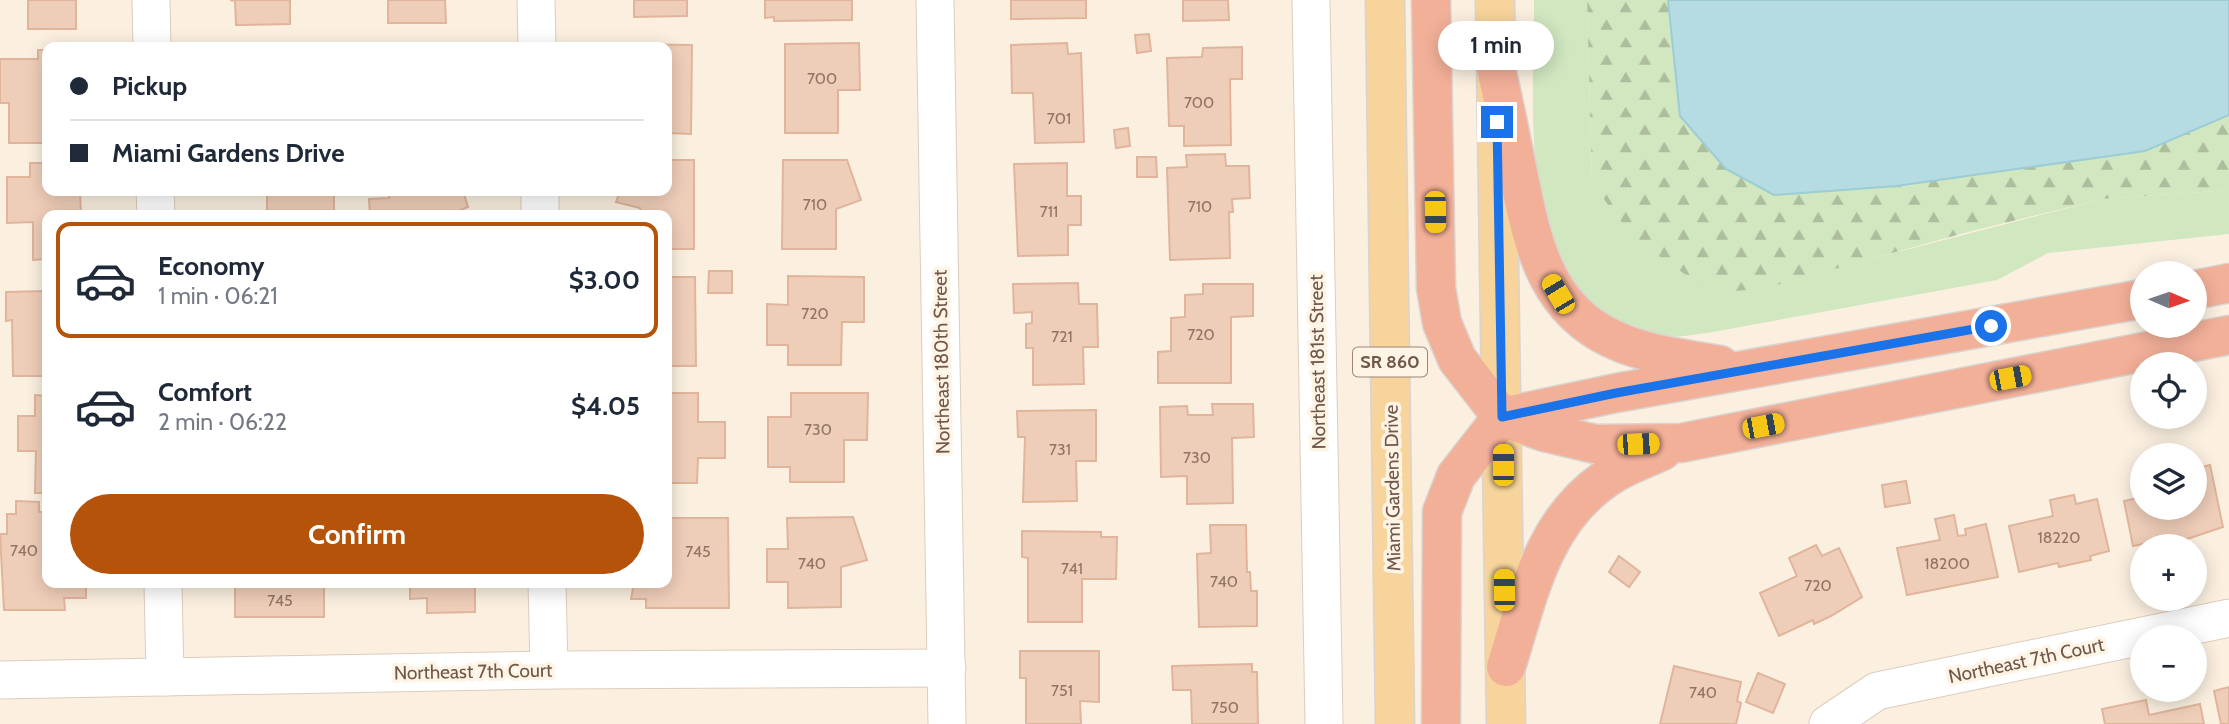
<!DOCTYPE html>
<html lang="en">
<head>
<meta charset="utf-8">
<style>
	:root { --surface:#fff; --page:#f2f2f3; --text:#1f2937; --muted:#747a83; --line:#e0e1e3; --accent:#b45309 }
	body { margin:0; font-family:Cabin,sans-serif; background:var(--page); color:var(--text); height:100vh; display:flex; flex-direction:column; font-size:26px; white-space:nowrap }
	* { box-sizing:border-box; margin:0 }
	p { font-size:23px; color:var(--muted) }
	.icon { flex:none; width:38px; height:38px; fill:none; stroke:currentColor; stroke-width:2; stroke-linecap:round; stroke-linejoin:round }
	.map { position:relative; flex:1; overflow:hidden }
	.sheet { position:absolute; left:42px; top:210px; width:630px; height:378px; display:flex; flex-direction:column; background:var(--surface); border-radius:14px; box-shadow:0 4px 18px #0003 }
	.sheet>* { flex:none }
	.top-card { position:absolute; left:42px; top:42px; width:630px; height:154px; border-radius:14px; box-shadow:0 4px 18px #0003; display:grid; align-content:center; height:154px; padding:0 28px; background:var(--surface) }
	.needle { width:46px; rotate:92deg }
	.buttons { position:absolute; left:2130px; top:261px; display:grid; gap:14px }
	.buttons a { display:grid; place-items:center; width:77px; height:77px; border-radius:50%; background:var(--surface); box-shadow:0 4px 18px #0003; font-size:35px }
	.end { position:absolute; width:32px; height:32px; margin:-16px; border:9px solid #1a73e8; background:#fff; box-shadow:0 0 0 4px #fff }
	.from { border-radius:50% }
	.bubble { position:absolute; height:49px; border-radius:24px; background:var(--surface); box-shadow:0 4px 18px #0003; font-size:23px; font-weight:800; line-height:49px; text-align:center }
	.car { position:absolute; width:21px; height:42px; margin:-21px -10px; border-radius:9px; box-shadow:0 0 5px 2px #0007; background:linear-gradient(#f5c518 24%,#345 0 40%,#f5c518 0 76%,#345 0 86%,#f5c518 0) }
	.top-card b { display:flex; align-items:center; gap:24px; height:66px; font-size:26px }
	.top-card b+b { border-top:2px solid var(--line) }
	.top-card i { width:18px; height:18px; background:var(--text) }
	ul { padding:12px 0 0; list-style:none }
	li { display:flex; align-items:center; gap:21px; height:116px; margin:0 14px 10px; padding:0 14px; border:4px solid transparent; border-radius:14px }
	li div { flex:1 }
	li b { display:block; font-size:26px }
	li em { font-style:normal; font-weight:800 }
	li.selected { border-color:var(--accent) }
	li>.icon { width:63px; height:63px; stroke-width:1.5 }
	.cta { display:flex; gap:14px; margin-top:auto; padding:14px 28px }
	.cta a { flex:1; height:80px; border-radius:42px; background:var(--accent); color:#fff; font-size:28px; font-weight:800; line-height:80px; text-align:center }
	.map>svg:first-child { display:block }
	.green { fill:#d0e7c0 }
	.forest { fill:url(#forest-firs) }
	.water { fill:#b6dce3; stroke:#9dccd4; stroke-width:2 }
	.building { fill:#efceb9; stroke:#e0b59b; stroke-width:2 }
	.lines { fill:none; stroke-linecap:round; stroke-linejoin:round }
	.minor-casing { stroke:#deccbd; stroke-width:39 }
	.primary-casing { stroke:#dad3d0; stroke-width:41 }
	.motorway-casing { stroke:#dad3d0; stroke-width:41 }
	.minor { stroke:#fff; stroke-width:37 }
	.primary { stroke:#f7d49b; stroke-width:38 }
	.motorway { stroke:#f3b099; stroke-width:38 }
	.route { stroke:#1a73e8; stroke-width:9 }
	.labels { text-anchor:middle; stroke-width:7; stroke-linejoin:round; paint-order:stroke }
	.number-label { font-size:16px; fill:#907565 }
	.shield { fill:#fef4e6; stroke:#9b8678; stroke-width:2 }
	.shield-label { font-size:18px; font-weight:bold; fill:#705749 }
	.street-label { font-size:19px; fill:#705749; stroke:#fef4e6 }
</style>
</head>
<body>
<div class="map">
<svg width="2229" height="724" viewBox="0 0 2229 724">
	<defs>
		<pattern id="forest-firs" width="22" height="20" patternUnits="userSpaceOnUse" patternTransform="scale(1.75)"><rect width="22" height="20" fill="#d0e7c0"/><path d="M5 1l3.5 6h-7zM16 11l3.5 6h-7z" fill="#adbe9e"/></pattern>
	</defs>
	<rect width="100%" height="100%" fill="#fbf0e0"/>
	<path class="green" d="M1534,0H1587L1592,182L1615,215L1642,243L1693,280L1832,269L2102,199L2229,190V234L2048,253L1997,280L1707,333C1695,334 1682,337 1670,337C1654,337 1639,330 1624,323C1513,272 1535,101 1534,0Z"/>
	<path class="forest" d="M1587,0H1668L1680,116L1896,186L2145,151L2229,115V190L2102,199L1968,232L1766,288L1736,291L1693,280L1642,244L1615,215L1592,182Z"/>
	<path class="water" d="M1668,0H2229V115L2145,151L1896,186L1774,195L1726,169L1680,116Z"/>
	<g class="building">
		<rect x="28" y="0" width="48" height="29"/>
		<path d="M230,0H290V24L236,25L235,1Z"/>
		<path d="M388,0H445L446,23H388Z"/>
		<path d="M634,0H687V16L634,17Z"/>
		<path d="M765,0H852V20L774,21V17L765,18Z"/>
		<path d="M1011,0H1086V18L1011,19Z"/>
		<path d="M1183,0H1228L1229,20L1183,21Z"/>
		<path d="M1149,34L1151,51L1137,53L1135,35Z"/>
		<path d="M859,43L860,90H838V133H785V44Z"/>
		<path d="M1067,43L1068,54L1081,53L1084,142L1035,143L1033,93H1012L1011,45Z"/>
		<path d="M310,44V47H229V45Z"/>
		<path d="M616,44L692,45L691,134L667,133V47H616Z"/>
		<path d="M1242,47V79H1230L1231,145L1184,146V126H1169L1167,58L1202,57L1203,48Z"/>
		<path d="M38,50H47V143H9V103H0V59H38Z"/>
		<path d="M1128,128L1130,146L1116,148L1114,130Z"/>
		<path d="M1225,154L1226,166H1249L1250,198L1232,199L1233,212H1229L1230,258L1170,260L1167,168L1187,167L1186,155Z"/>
		<path d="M1137,157H1156L1157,177H1137Z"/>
		<path d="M667,160H694V249H667V215H641L640,208L616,202L620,191H667Z"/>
		<path d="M783,160H847L861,200L836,209V249H782Z"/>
		<path d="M30,163H47V191H80L81,215H47V259L33,260V222L7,223V177H30Z"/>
		<path d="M1067,163V196H1081V225H1068V255L1018,256L1014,164Z"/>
		<path d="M267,191H334V215H252H267Z"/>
		<path d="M389,191H463L468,207L450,215H370L369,199L389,198Z"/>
		<path d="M709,271H732V293H708Z"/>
		<path d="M788,276L864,277V322H842L841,365H788V345H767V304L788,305Z"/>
		<path d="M667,277H695L696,366H667Z"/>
		<path d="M1078,283L1079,304H1097L1098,347H1083L1084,384L1033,385V348H1026V324L1032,323V312L1014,313L1013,284Z"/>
		<path d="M1203,284H1253V316L1231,317V383H1158V352L1171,351V318L1185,317V295L1203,294Z"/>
		<path d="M47,291V376H13L12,320L6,321V292Z"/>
		<path d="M667,393H698V422H725V458H698L697,483H667Z"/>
		<path d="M791,393H868L867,440H844V482H790V467H768V417H791Z"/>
		<path d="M35,395L47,396V493H35L36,451H18V416H35Z"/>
		<path d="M1212,404H1253L1254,437L1232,438L1233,503L1187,504V476L1161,477L1160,407L1187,406L1188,415H1213Z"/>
		<path d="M1096,410V461H1076L1077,501L1023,502L1025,437H1018L1017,411Z"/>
		<path d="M2210,465L2223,527L2187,539L2173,542L2172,538L2133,546L2124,501L2142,497V508H2194V469Z"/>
		<path d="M1906,481L1910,503L1885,507L1882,485Z"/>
		<path d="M2074,495L2076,504L2097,499L2109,551L2090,556L2091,560L2059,567L2058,563L2019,572L2009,526L2053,516L2050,500Z"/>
		<path d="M16,501L39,502V512H47V583H86V598H64L65,610H4L0,534H7V514H16Z"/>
		<path d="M1954,515L1958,536L1966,535L1965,529L1986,524L1998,577L1907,595L1897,548L1940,540L1935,519Z"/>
		<path d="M853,517L867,560L841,567V607L788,608V582H767V549H788L787,518Z"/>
		<path d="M667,518H728L729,608H646V599H631L634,583H667Z"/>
		<path d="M1210,525H1246L1247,572H1250L1251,591H1257V626L1199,627L1197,554L1211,553Z"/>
		<path d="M1022,531L1101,532V537H1117L1116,579H1082V622H1028V558L1022,557Z"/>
		<path d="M1816,545L1822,556L1839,548L1862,597L1831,616L1814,624L1813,620L1779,636L1760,593L1797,576L1789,558Z"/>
		<path d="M1619,556L1640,572L1629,587L1609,572Z"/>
		<rect x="235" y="583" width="89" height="34"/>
		<path d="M410,583H475V612L427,613V598L410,599Z"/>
		<path d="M1020,651H1099V702L1080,701L1081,724H1026V678H1020Z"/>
		<path d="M1252,664V672H1257L1258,724H1192L1191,690H1173L1172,666Z"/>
		<path d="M1674,666L1741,682L1737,701L1741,703L1736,724H1660Z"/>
		<path d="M1758,673L1785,684L1773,713L1746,702Z"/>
		<path d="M2229,687V724H2221L2214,691Z"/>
		<path d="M2146,700L2149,715L2200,704L2204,724H2105L2102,709Z"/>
	</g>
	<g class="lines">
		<g class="minor-casing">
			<g id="minor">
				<path d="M151,0L152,47"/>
				<path d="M536,0L537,47"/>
				<path d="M935,0L947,724"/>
				<path d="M1311,0L1324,724"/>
				<path d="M155,191L156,215"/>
				<path d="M540,191V215"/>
				<path d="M163,583L165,677"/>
				<path d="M547,583L549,670"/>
				<path d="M0,680L549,670L947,668"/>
				<path d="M1828,724L1877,691L2229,618"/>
			</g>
		</g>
		<g class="primary-casing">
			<g id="primary">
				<path d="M1385,0L1395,724"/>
				<path d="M1495,0L1506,724"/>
			</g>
		</g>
		<g class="motorway-casing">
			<g id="motorway">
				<path d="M1431,0L1436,288L1442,323L1457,359L1502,417L1544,432L1595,444L1681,443L2229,335"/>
				<path d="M1496,68C1504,103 1511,138 1518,173C1531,235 1542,299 1601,333C1637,354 1680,358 1720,365"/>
				<path d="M2194,290L2229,283"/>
				<path d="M1506,667C1528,598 1541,524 1604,480C1621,467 1643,460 1662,451"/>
				<path d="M1441,724L1442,512L1456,476L1502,417L1616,393L2142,299"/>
			</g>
		</g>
		<use href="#minor" class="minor"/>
		<use href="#primary" class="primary"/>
		<use href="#motorway" class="motorway"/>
	</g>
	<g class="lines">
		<path class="route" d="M1497,122L1502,417L1616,393L1991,326"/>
	</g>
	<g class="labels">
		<g class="number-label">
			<text x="822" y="84">700</text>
			<text x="1199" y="108">700</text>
			<text x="1059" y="124">701</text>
			<text x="815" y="210">710</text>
			<text x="1200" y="212">710</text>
			<text x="1049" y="217">711</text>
			<text x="815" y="319">720</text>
			<text x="1201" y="340">720</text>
			<text x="1062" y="342">721</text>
			<text x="818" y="435">730</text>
			<text x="1060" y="455">731</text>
			<text x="1197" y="463">730</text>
			<text x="2059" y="543">18220</text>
			<text x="24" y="556">740</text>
			<text x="698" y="557">745</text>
			<text x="812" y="569">740</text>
			<text x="1947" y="569">18200</text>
			<text x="1072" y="574">741</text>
			<text x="1224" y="587">740</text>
			<text x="1818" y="591">720</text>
			<text x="280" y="606">745</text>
			<text x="1062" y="696">751</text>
			<text x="1703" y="698">740</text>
			<text x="1225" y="713">750</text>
		</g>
		<rect class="shield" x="1353" y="347.5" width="74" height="29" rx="5"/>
		<g class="shield-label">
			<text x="1390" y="368">SR 860</text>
		</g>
		<g class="street-label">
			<text transform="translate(941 362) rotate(-91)" y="7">Northeast 180th Street</text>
			<text transform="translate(1317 362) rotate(-91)" y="7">Northeast 181st Street</text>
			<text transform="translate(1392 488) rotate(-91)" y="7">Miami Gardens Drive</text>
			<text transform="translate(2026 660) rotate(-12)" y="7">Northeast 7th Court</text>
			<text transform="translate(473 671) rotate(-1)" y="7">Northeast 7th Court</text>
		</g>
	</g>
</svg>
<div class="buttons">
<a><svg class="needle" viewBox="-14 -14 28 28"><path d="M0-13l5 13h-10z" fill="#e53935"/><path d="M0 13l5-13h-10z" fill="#747a83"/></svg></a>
<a><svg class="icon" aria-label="locate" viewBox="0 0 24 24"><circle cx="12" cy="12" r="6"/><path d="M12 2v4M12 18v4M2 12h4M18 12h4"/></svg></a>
<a><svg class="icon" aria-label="layers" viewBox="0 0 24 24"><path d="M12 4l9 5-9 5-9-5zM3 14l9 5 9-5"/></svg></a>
<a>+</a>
<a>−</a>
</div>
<i class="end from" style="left:1991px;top:326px"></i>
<i class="end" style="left:1497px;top:122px"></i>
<div class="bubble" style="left:1438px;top:21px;width:116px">1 min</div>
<i class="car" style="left:1435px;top:212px;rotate:179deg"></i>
<i class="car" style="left:1558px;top:294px;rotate:329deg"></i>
<i class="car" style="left:2010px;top:378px;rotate:79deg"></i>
<i class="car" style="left:1763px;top:426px;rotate:79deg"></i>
<i class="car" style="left:1638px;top:444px;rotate:88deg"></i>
<i class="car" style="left:1503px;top:465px;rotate:0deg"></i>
<i class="car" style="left:1504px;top:590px;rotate:359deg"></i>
<div class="top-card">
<b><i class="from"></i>Pickup</b>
<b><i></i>Miami Gardens Drive</b>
</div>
<section class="sheet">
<ul>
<li class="selected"><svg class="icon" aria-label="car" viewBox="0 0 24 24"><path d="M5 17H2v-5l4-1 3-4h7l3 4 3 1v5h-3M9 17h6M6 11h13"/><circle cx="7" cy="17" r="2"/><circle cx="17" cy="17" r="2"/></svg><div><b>Economy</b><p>1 min · 06:21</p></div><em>$3.00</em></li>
<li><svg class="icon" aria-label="car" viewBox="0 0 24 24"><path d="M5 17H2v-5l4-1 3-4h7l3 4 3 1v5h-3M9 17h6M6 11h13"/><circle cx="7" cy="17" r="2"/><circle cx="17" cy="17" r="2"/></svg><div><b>Comfort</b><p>2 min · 06:22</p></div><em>$4.05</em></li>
</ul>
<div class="cta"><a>Confirm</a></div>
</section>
</div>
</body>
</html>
